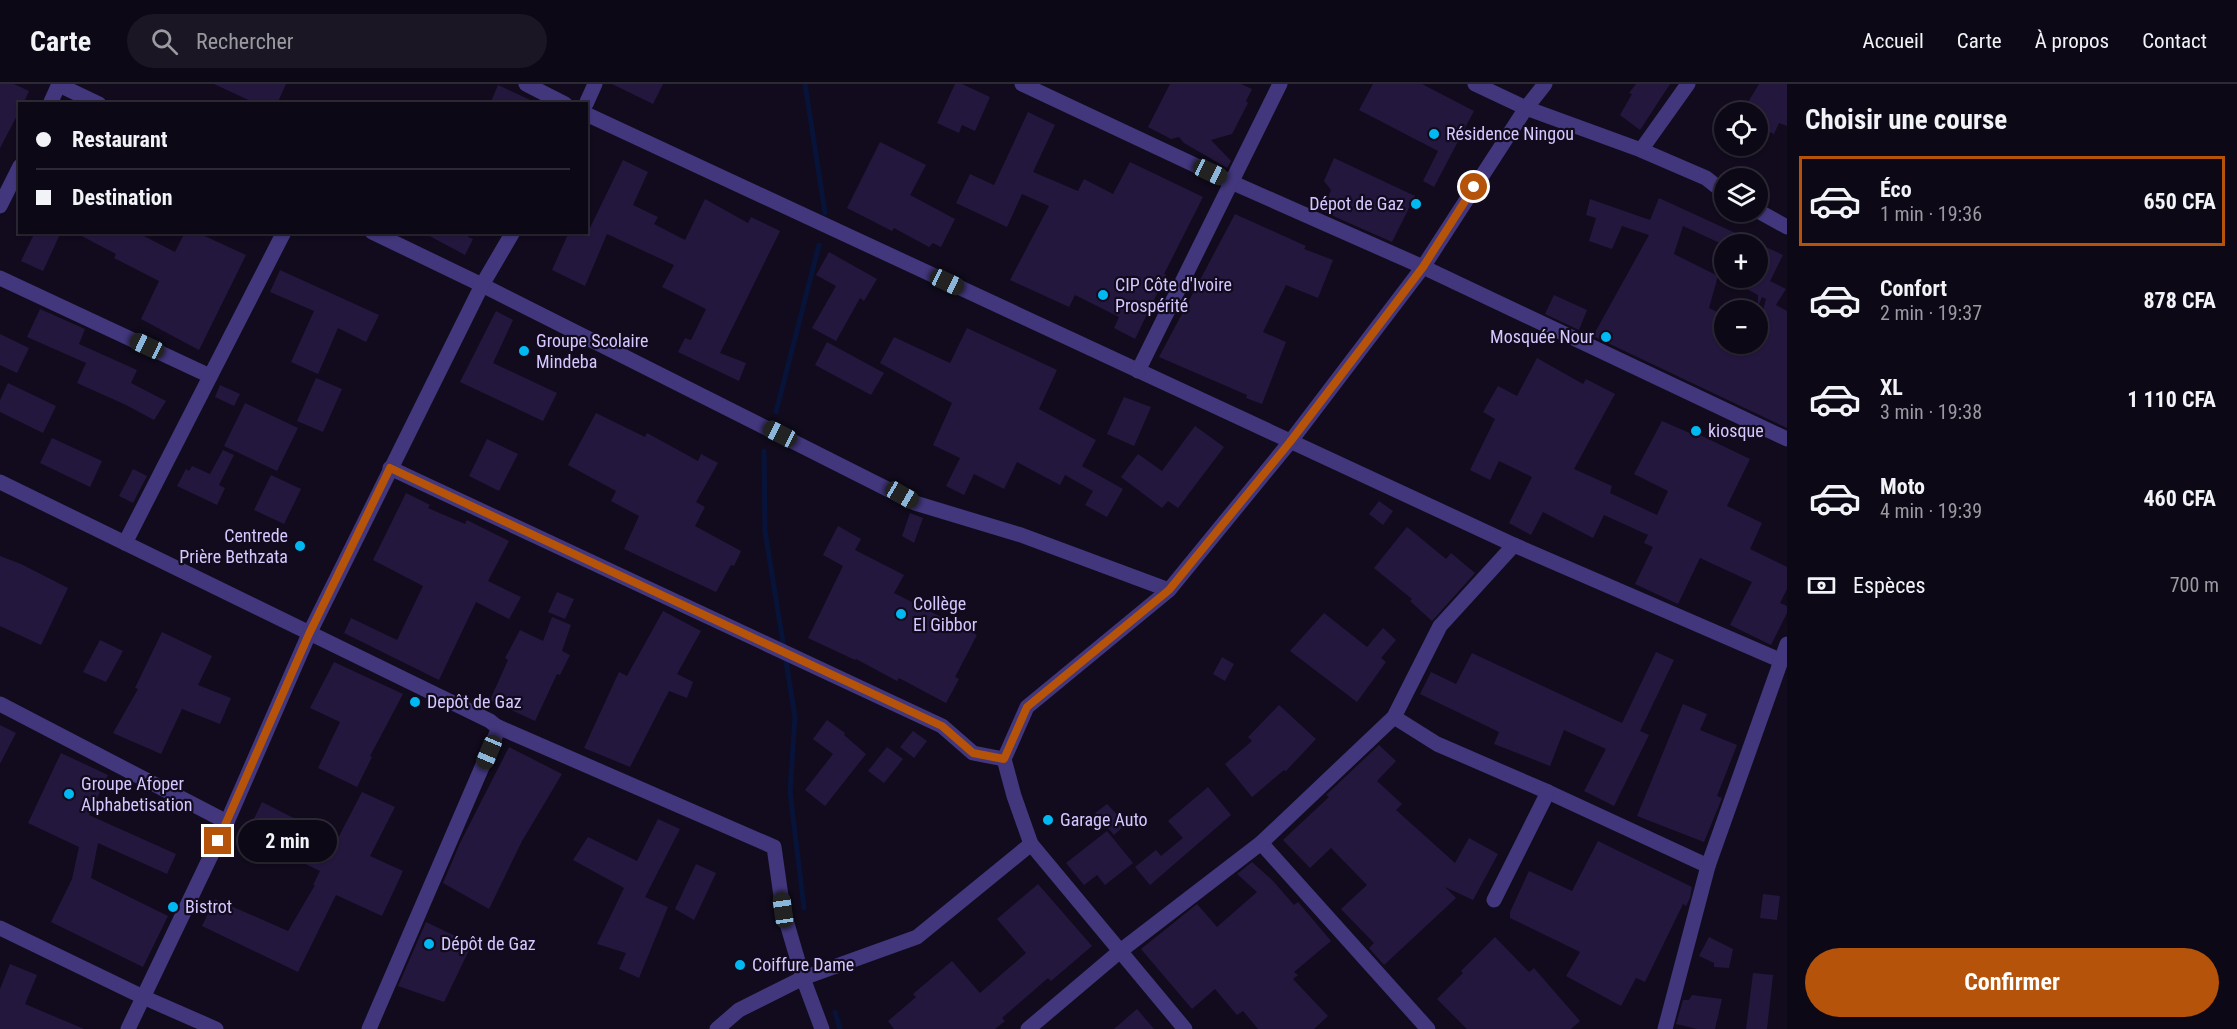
<!DOCTYPE html>
<html lang="fr">
<head>
<meta charset="utf-8">
<style>
	:root { --surface:#0d0816; --page:#1b1623; --text:#f1f3f6; --muted:#9a9aa1; --line:#2d2935; --accent:#b45309 }
	body { margin:0; font-family:"Roboto Condensed",sans-serif; background:var(--page); color:var(--text); height:100vh; display:flex; flex-direction:column; font-size:22px; white-space:nowrap }
	* { box-sizing:border-box; margin:0 }
	p { font-size:20px; color:var(--muted) }
	.icon { flex:none; width:33px; height:33px; fill:none; stroke:currentColor; stroke-width:2; stroke-linecap:round; stroke-linejoin:round }
	.map { position:relative; flex:1; overflow:hidden }
	.details { display:flex; flex-direction:column; background:var(--surface); width:450px }
	.details>* { flex:none }
	.guide { position:absolute; left:18px; top:18px; width:570px; height:132px; border-radius:0px; box-shadow:0 2px 4px #0004,0 0 0 2px var(--line); display:grid; align-content:center; height:132px; padding:0 18px; background:var(--surface) }
	.buttons { position:absolute; left:1714px; top:18px; display:grid; gap:12px }
	.buttons a { display:grid; place-items:center; width:54px; height:54px; border-radius:50%; background:var(--surface); box-shadow:0 2px 4px #0004,0 0 0 2px var(--line); font-size:30px }
	.end { position:absolute; width:27px; height:27px; margin:-14px; border:8px solid #b45309; background:#fff; box-shadow:0 0 0 3px #fff }
	.from { border-radius:50% }
	.bubble { position:absolute; height:42px; border-radius:21px; background:var(--surface); box-shadow:0 2px 4px #0004,0 0 0 2px var(--line); font-size:20px; font-weight:700; line-height:42px; text-align:center }
	.car { position:absolute; width:18px; height:36px; margin:-18px -9px; border-radius:8px; box-shadow:0 0 4px 2px #0007; background:linear-gradient(#222 24%,#8ab4d8 0 40%,#222 0 76%,#8ab4d8 0 86%,#222 0) }
	.guide b { display:flex; align-items:center; gap:21px; height:57px; font-size:22px }
	.guide b+b { border-top:2px solid var(--line) }
	.guide i { width:15px; height:15px; background:var(--text) }
	ul { padding:0; list-style:none }
	li { display:flex; align-items:center; gap:18px; height:90px; margin:0 12px 9px; padding:0 6px; border:3px solid transparent; border-radius:0px }
	li div { flex:1 }
	li b { display:block; font-size:22px }
	li em { font-style:normal; font-weight:700 }
	li.current { border-color:var(--accent) }
	li>.icon { width:54px; height:54px; stroke-width:1.5 }
	h2 { padding:0 18px; font-size:27px; line-height:72px }
	.pay { display:flex; align-items:center; gap:15px; height:66px; padding:0 18px; font-size:22px }
	.pay p { margin-inline-start:auto }
	.button { display:flex; gap:12px; margin-top:auto; padding:12px 18px }
	.button a { flex:1; height:69px; border-radius:36px; background:var(--accent); color:#fff; font-size:24px; font-weight:700; line-height:69px; text-align:center }
	header { display:flex; align-items:center; gap:36px; box-sizing:border-box; height:84px; padding:0 30px; background:var(--surface); border-bottom:2px solid var(--line) }
	header strong { font-size:28px }
	nav { display:flex; gap:33px; margin-inline-start:auto; font-size:21px }
	.search { width:420px; height:54px; background:var(--page); display:flex; align-items:center; gap:15px; box-sizing:border-box; padding:0 21px; border-radius:33px; color:var(--muted); font-size:22px }
	main { display:flex; flex:1; min-height:0 }
	.map>svg:first-child { display:block }
	.lines { fill:none; stroke-linecap:round; stroke-linejoin:round }
	.stream { stroke:#081339; stroke-width:5 }
	.building { fill:#24173e; fill-rule:evenodd }
	.street { stroke:#42367c; stroke-width:15 }
	.route { stroke:#b45309; stroke-width:8 }
	.poi-dot { fill:#00b8f2; stroke:#110b1d; stroke-width:2 }
	.labels { text-anchor:middle; stroke-width:4.5; stroke-linejoin:round; paint-order:stroke }
	.poi-label { font-size:18px; fill:#d5c7ff; stroke:#110b1d; text-anchor:start }
</style>
</head>
<body>
<header>
<strong>Carte</strong>
<div class="search"><svg class="icon" aria-label="search" viewBox="0 0 24 24"><circle cx="10" cy="10" r="6"/><path d="M15 15l6 6"/></svg>Rechercher</div>
<nav><a>Accueil</a><a>Carte</a><a>À propos</a><a>Contact</a></nav>
</header>
<main>
<div class="map">
<svg width="1787" height="945" viewBox="0 0 1787 945">
	<rect width="100%" height="100%" fill="#110b1d"/>
	<g class="lines">
		<g class="stream">
			<path d="M805,0L825,129"/>
			<path d="M776,328L819,161"/>
			<path d="M764,367L765,447L795,633L790,708L804,824"/>
			<path d="M835,928L840,945"/>
		</g>
	</g>
	<g class="building">
		<path d="M0,0H14L29,7L23,20H20V26L0,64Z"/>
		<path d="M214,0H286L277,20H257Z"/>
		<path d="M612,0H663L653,20Z"/>
		<path d="M955,0H962L990,13L975,47L962,41L959,49L937,39Z"/>
		<path d="M1170,0H1241L1252,5L1246,17L1248,19L1232,50L1211,56L1231,77L1227,84L1184,59L1179,53L1171,55L1148,43Z"/>
		<path d="M1373,0H1422L1474,27L1434,103L1423,97L1438,67L1359,26Z"/>
		<path d="M1636,0H1670L1640,46L1620,31L1632,10L1629,9Z"/>
		<path d="M1759,0H1787V42L1779,39L1774,50L1758,43V28H1742Z"/>
		<path d="M498,1L539,20H490Z"/>
		<path d="M1028,28L1055,41L1033,88L1078,107L1084,95L1113,110L1130,78L1203,113L1164,190L1166,191L1135,255L1114,244L1119,233L1075,211L1069,223L1010,196L1049,122L1022,110L1007,143L956,119L970,90L994,101Z"/>
		<path d="M880,58L926,81L910,111L955,135L941,163L933,159L929,163L894,144L892,147L847,124Z"/>
		<path d="M1334,74L1415,112L1392,158L1322,127L1331,106L1324,97Z"/>
		<path d="M623,76L648,88L633,121L658,133L654,140L685,156L705,115L748,139L751,133L780,147L720,269L746,279L739,297L678,268L685,254L691,256L706,225L662,203L674,181L607,150L585,202L552,186L569,148H588Z"/>
		<path d="M1659,114L1783,171L1770,197L1786,205L1776,221L1787,227V344L1593,252L1649,151L1622,142L1612,165L1589,157L1596,134L1586,131L1590,115L1650,136ZM1683,142L1722,160H1758V194H1726L1758,211V222L1762,213L1766,215L1758,246V260H1725V232L1709,224L1718,192L1674,170Z"/>
		<path d="M1235,130L1306,162L1304,165L1333,176L1318,214L1286,201L1263,248L1286,258L1262,320L1246,314L1247,311L1159,273Z"/>
		<path d="M35,148H61L43,187L21,177Z"/>
		<path d="M74,148H136L175,168L185,148H196L246,171L199,266L141,235L159,197L114,174L116,170Z"/>
		<path d="M422,148H470L468,153L473,155L465,171Z"/>
		<path d="M829,168L877,195L864,217L860,214L836,257L812,244L836,202L816,191Z"/>
		<path d="M280,186L379,231L366,258L338,244L318,290L291,278L314,227L270,208Z"/>
		<path d="M1554,211L1587,226L1579,246L1545,230Z"/>
		<path d="M40,225L85,245L79,260L137,286L131,299L166,317L154,336L126,321L77,299L86,279L27,253Z"/>
		<path d="M496,227L513,236L493,279L557,309L543,337L460,298Z"/>
		<path d="M967,244L1057,286L1039,325L1096,356L1082,382L1123,405L1107,433L1085,421L1093,407L1065,391L1060,401L1017,378L1004,405L974,390L964,411L946,402L960,374L933,361L952,319L880,279L894,253L950,279Z"/>
		<path d="M0,250L29,264L17,289L0,281Z"/>
		<path d="M827,258L884,289L871,311L815,281Z"/>
		<path d="M1537,274L1583,300L1586,295L1615,310L1574,385L1612,402L1610,409L1657,431L1668,407L1634,390L1662,337L1699,353L1700,351L1750,375L1727,422L1762,439L1750,465L1787,483V505L1780,519L1787,522V529L1771,561L1730,541L1752,498L1700,474L1678,520L1635,500L1653,463L1644,459L1648,451L1604,431L1593,454L1543,428L1531,451L1509,439L1532,393L1499,377L1490,396L1470,386L1495,335L1483,328L1498,302L1517,312Z"/>
		<path d="M316,294L342,305L323,348L297,337Z"/>
		<path d="M8,299L56,322L43,349L0,328V316Z"/>
		<path d="M220,301L240,310L234,322L215,313Z"/>
		<path d="M1124,313L1151,323L1134,362L1107,350Z"/>
		<path d="M245,319L298,344L277,387L224,362Z"/>
		<path d="M596,329L645,353L647,349L698,377L701,370L718,379L696,418L705,423L695,442L741,467L734,482L731,481L716,508L624,465L639,432L611,417L616,407L568,381Z"/>
		<path d="M1195,342L1224,363L1178,424L1168,417L1162,424L1121,393L1138,370L1162,387Z"/>
		<path d="M52,354L102,377L90,403L40,379Z"/>
		<path d="M487,355L518,370L499,407L469,392Z"/>
		<path d="M223,366L234,371L219,401L225,404L217,421L177,402L186,385L189,387L192,382L210,390Z"/>
		<path d="M133,385L147,392L133,419L119,412Z"/>
		<path d="M271,391L301,405L284,440L254,426Z"/>
		<path d="M406,409L430,421L428,424L465,440L467,436L509,457L488,497L521,513L509,535L476,518L439,596L344,549L351,534L397,556L423,502L373,476Z"/>
		<path d="M1379,417L1393,427L1383,441L1369,430Z"/>
		<path d="M910,429L923,434L914,459L902,452Z"/>
		<path d="M838,442L861,455L855,466L904,491L894,509L977,551L955,593L959,595L946,619L899,594L897,597L856,575L855,576L808,554L843,482L823,471Z"/>
		<path d="M1407,443L1446,475L1451,469L1475,489L1432,537L1410,517L1412,515L1374,484Z"/>
		<path d="M0,472L21,480L68,504L41,561L0,542Z"/>
		<path d="M557,508L574,515L565,535L548,528Z"/>
		<path d="M663,527L701,547L677,590L693,598L687,614L669,607L630,683L584,664L619,588L627,592Z"/>
		<path d="M1324,529L1367,563L1383,544L1396,556L1381,574L1386,578L1357,618L1290,567Z"/>
		<path d="M552,533L571,541L562,567L570,571L560,591L557,590L535,637L490,616L508,576L505,574L520,546L543,557Z"/>
		<path d="M162,548L212,572L198,601L231,614L220,640L182,625L161,670L113,649L138,605L135,604Z"/>
		<path d="M100,556L123,567L106,598L83,588Z"/>
		<path d="M1656,568L1674,576L1640,647L1649,651L1614,722L1584,707L1606,665L1564,646L1550,682L1494,660L1499,648L1420,610L1431,588L1456,600L1472,569L1622,639Z"/>
		<path d="M1222,573L1234,580L1225,597L1213,590Z"/>
		<path d="M334,578L403,610L370,672L372,673L357,703L318,684L340,638L310,624Z"/>
		<path d="M1683,620L1707,630L1700,646L1737,661L1717,712L1722,714L1704,758L1637,732Z"/>
		<path d="M1279,621L1316,655L1286,687L1284,686L1252,713L1225,680L1252,657L1248,653Z"/>
		<path d="M827,636L845,649L844,651L866,670L825,722L805,706L833,670L813,655Z"/>
		<path d="M0,641L16,649L0,680Z"/>
		<path d="M913,647L927,657L914,674L900,663Z"/>
		<path d="M1379,661L1396,677L1377,697L1402,720L1396,726L1455,779L1469,754L1498,770L1473,816L1445,803L1456,814L1384,881L1369,864L1374,859L1341,825L1367,801L1331,764L1310,784L1283,756L1329,713L1326,711Z"/>
		<path d="M509,663L562,690L522,757L489,825L443,799L460,759Z"/>
		<path d="M887,663L903,675L884,699L868,687Z"/>
		<path d="M61,669L108,691L89,731L176,770L167,790L98,759L91,794L168,832L143,883L51,838L72,795L79,763L28,739Z"/>
		<path d="M1208,703L1231,731L1150,801L1135,783L1156,766L1161,772L1183,754L1168,737Z"/>
		<path d="M362,708L395,723L370,772L403,787L382,832L336,811L298,888L202,842L215,815L288,847L315,801H313L320,787L287,771L293,758L252,739L262,718L337,756Z"/>
		<path d="M1107,720L1126,740L1114,751L1095,729Z"/>
		<path d="M658,735L680,745L645,813L668,823L639,894L619,885L626,869L597,860L624,804L573,776L588,753L637,777Z"/>
		<path d="M1107,747L1133,779L1105,801L1097,791L1084,801L1066,779Z"/>
		<path d="M1598,757L1692,803L1690,814L1686,822L1683,820L1645,898L1636,894L1621,922L1566,892L1580,868L1510,834V828L1529,787L1572,807Z"/>
		<path d="M1252,778L1273,797L1294,821L1298,818L1331,857L1294,888L1298,891L1293,895L1328,932L1314,945H1258L1243,927L1237,931L1215,905L1192,925L1141,865L1197,820L1217,843L1257,808L1237,790Z"/>
		<path d="M696,780L716,789L694,836L675,825Z"/>
		<path d="M1038,800L1092,862L1051,897L1048,894L1002,934L1005,937L995,945H894L888,937L916,913L913,910L952,877L980,909L1026,869L997,835Z"/>
		<path d="M1763,810L1780,812L1777,836L1760,834Z"/>
		<path d="M426,838L472,860L444,918L398,902Z"/>
		<path d="M1495,853L1529,888L1534,884L1580,937L1571,945H1467L1437,915L1463,889L1461,887Z"/>
		<path d="M1709,853L1733,865L1729,884L1714,883V879L1699,872Z"/>
		<path d="M10,880L37,891L25,920L84,945H0V905Z"/>
		<path d="M1753,889L1773,891L1767,945H1746Z"/>
		<path d="M1692,911L1722,915L1715,945H1697L1676,940L1683,916H1689Z"/>
		<path d="M1137,925L1154,945H1114Z"/>
	</g>
	<g class="lines">
		<g class="street">
			<path d="M526,0L565,20"/>
			<path d="M1022,0L1231,98L1423,183L1787,355"/>
			<path d="M1475,0L1526,24L1641,66L1706,94L1725,109"/>
			<path d="M59,1L99,20"/>
			<path d="M50,20L59,0"/>
			<path d="M586,20L595,0"/>
			<path d="M586,30L1514,461L1782,577"/>
			<path d="M1641,66L1688,0"/>
			<path d="M0,122L20,82"/>
			<path d="M1758,127L1787,143"/>
			<path d="M372,148L482,201L915,419L1021,451L1169,506"/>
			<path d="M0,194L210,292"/>
			<path d="M1138,287L1280,0"/>
			<path d="M390,384L942,642L973,669L1004,675"/>
			<path d="M0,398L490,637L496,642L498,646L369,945"/>
			<path d="M125,459L284,148"/>
			<path d="M0,620L227,738"/>
			<path d="M1394,633L1437,660L1548,708L1708,782"/>
			<path d="M496,642L774,763L783,826L803,894L822,945"/>
			<path d="M1261,759L1428,945"/>
			<path d="M1031,760L1185,945"/>
			<path d="M1494,816L1548,708"/>
			<path d="M0,844L143,913L216,945"/>
			<path d="M128,945L227,738L309,550L482,201L513,148"/>
			<path d="M717,945L739,926L803,894L917,853L1031,760L1014,712L1004,675L1027,623L1169,506L1290,358L1423,183L1526,24L1545,0"/>
			<path d="M1028,945L1119,868L1261,759L1394,633L1440,542L1514,461"/>
			<path d="M1665,945L1708,782L1787,560"/>
		</g>
	</g>
	<g class="lines">
		<path class="route" d="M218,757L309,550L390,384L942,642L973,669L1004,675L1027,623L1169,506L1290,358L1370,253L1423,183L1474,103"/>
	</g>
	<g class="poi-dot">
		<circle cx="1434" cy="50" r="6"/>
		<circle cx="1416" cy="120" r="6"/>
		<circle cx="1103" cy="211" r="6"/>
		<circle cx="1606" cy="253" r="6"/>
		<circle cx="524" cy="267" r="6"/>
		<circle cx="1696" cy="347" r="6"/>
		<circle cx="300" cy="462" r="6"/>
		<circle cx="901" cy="530" r="6"/>
		<circle cx="415" cy="618" r="6"/>
		<circle cx="69" cy="710" r="6"/>
		<circle cx="1048" cy="736" r="6"/>
		<circle cx="173" cy="823" r="6"/>
		<circle cx="429" cy="860" r="6"/>
		<circle cx="740" cy="881" r="6"/>
	</g>
	<g class="labels">
		<g class="poi-label">
			<text x="1446" y="56">Résidence Ningou</text>
			<text x="1404" y="126" text-anchor="end">Dépot de Gaz</text>
			<text x="1115" y="207">CIP Côte d'Ivoire<tspan x="1115" dy="21">Prospérité</tspan></text>
			<text x="1594" y="259" text-anchor="end">Mosquée Nour</text>
			<text x="536" y="263">Groupe Scolaire<tspan x="536" dy="21">Mindeba</tspan></text>
			<text x="1708" y="353">kiosque</text>
			<text x="288" y="458" text-anchor="end">Centrede<tspan x="288" dy="21">Prière Bethzata</tspan></text>
			<text x="913" y="526">Collège<tspan x="913" dy="21">El Gibbor</tspan></text>
			<text x="427" y="624">Depôt de Gaz</text>
			<text x="81" y="706">Groupe Afoper<tspan x="81" dy="21">Alphabetisation</tspan></text>
			<text x="1060" y="742">Garage Auto</text>
			<text x="185" y="829">Bistrot</text>
			<text x="441" y="866">Dépôt de Gaz</text>
			<text x="752" y="887">Coiffure Dame</text>
		</g>
	</g>
</svg>
<div class="buttons">
<a><svg class="icon" aria-label="locate" viewBox="0 0 24 24"><circle cx="12" cy="12" r="6"/><path d="M12 2v4M12 18v4M2 12h4M18 12h4"/></svg></a>
<a><svg class="icon" aria-label="layers" viewBox="0 0 24 24"><path d="M12 4l9 5-9 5-9-5zM3 14l9 5 9-5"/></svg></a>
<a>+</a>
<a>−</a>
</div>
<i class="end from" style="left:1474px;top:103px"></i>
<i class="end" style="left:218px;top:757px"></i>
<div class="bubble" style="left:238px;top:736px;width:99px">2 min</div>
<i class="car" style="left:1210px;top:88px;rotate:115deg"></i>
<i class="car" style="left:947px;top:198px;rotate:115deg"></i>
<i class="car" style="left:147px;top:262px;rotate:295deg"></i>
<i class="car" style="left:780px;top:350px;rotate:297deg"></i>
<i class="car" style="left:902px;top:411px;rotate:120deg"></i>
<i class="car" style="left:489px;top:668px;rotate:203deg"></i>
<i class="car" style="left:783px;top:826px;rotate:352deg"></i>
<div class="guide">
<b><i class="from"></i>Restaurant</b>
<b><i></i>Destination</b>
</div>
</div>
<section class="details">
<h2>Choisir une course</h2>
<ul>
<li class="current"><svg class="icon" aria-label="car" viewBox="0 0 24 24"><path d="M5 17H2v-5l4-1 3-4h7l3 4 3 1v5h-3M9 17h6M6 11h13"/><circle cx="7" cy="17" r="2"/><circle cx="17" cy="17" r="2"/></svg><div><b>Éco</b><p>1 min · 19:36</p></div><em>650 CFA</em></li>
<li><svg class="icon" aria-label="car" viewBox="0 0 24 24"><path d="M5 17H2v-5l4-1 3-4h7l3 4 3 1v5h-3M9 17h6M6 11h13"/><circle cx="7" cy="17" r="2"/><circle cx="17" cy="17" r="2"/></svg><div><b>Confort</b><p>2 min · 19:37</p></div><em>878 CFA</em></li>
<li><svg class="icon" aria-label="car" viewBox="0 0 24 24"><path d="M5 17H2v-5l4-1 3-4h7l3 4 3 1v5h-3M9 17h6M6 11h13"/><circle cx="7" cy="17" r="2"/><circle cx="17" cy="17" r="2"/></svg><div><b>XL</b><p>3 min · 19:38</p></div><em>1 110 CFA</em></li>
<li><svg class="icon" aria-label="car" viewBox="0 0 24 24"><path d="M5 17H2v-5l4-1 3-4h7l3 4 3 1v5h-3M9 17h6M6 11h13"/><circle cx="7" cy="17" r="2"/><circle cx="17" cy="17" r="2"/></svg><div><b>Moto</b><p>4 min · 19:39</p></div><em>460 CFA</em></li>
</ul>
<div class="pay"><svg class="icon" aria-label="cash" viewBox="0 0 24 24"><path d="M3 7h18v10H3z"/><circle cx="12" cy="12" r="2"/></svg>Espèces<p>700 m</p></div>
<div class="button"><a>Confirmer</a></div>
</section>
</main>
</body>
</html>
